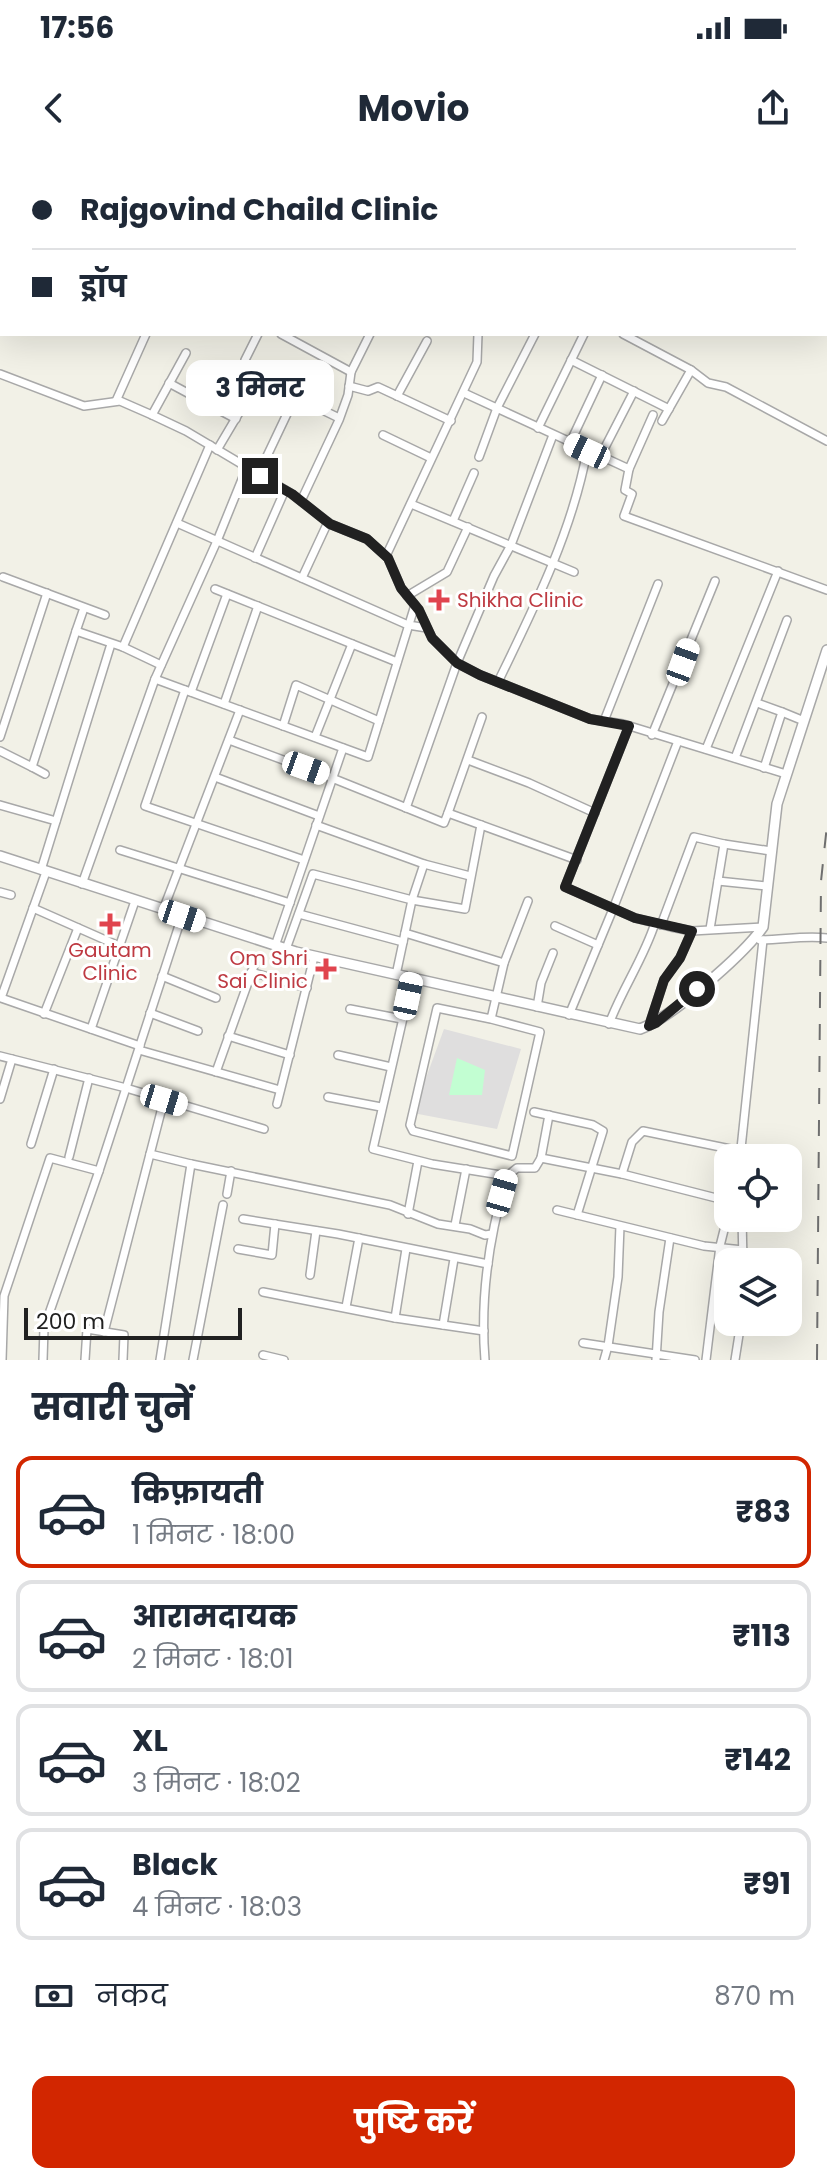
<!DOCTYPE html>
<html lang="hi">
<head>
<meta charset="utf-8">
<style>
	:root { --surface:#fff; --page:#f6f6f7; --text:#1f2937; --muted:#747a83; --line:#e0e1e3; --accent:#d22600 }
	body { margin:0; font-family:Poppins,"Noto Sans Devanagari",sans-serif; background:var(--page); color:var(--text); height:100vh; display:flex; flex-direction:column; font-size:30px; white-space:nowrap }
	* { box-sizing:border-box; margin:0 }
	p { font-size:26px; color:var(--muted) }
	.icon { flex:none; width:44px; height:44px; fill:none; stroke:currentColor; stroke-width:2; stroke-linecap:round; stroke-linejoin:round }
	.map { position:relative; height:1200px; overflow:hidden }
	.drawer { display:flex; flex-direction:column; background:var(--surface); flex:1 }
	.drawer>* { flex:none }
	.top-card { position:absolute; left:0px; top:0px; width:828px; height:176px; box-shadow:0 8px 32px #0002; display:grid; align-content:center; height:176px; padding:0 32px; background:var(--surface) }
	.buttons { position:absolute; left:714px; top:984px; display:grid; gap:16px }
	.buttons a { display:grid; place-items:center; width:88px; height:88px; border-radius:16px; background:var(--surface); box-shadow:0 8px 32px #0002; font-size:40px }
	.scale { position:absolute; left:24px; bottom:20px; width:218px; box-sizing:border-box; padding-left:8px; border:4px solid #212121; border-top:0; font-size:22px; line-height:28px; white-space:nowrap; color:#212121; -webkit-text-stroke:6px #fff; paint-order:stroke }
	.end { position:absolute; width:36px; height:36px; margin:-18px; border:10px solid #212121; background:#fff; box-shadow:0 0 0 4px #fff }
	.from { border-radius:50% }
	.bubble { position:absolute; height:56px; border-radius:16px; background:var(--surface); box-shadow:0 8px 32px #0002; font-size:26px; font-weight:700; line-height:56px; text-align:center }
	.car { position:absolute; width:24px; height:48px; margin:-24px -12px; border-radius:10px; box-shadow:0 0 6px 2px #0007; background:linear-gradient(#fff 24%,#345 0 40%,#fff 0 76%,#345 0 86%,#fff 0) }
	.top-card b { display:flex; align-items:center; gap:28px; height:76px; font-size:30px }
	.top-card b+b { border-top:2px solid var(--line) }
	.top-card i { width:20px; height:20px; background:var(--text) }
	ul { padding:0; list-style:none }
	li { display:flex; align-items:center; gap:24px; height:112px; margin:0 16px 12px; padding:0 16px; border:4px solid var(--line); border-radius:16px }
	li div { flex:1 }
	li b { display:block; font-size:30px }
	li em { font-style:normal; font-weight:700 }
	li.on { border-color:var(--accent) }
	li>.icon { width:72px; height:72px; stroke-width:1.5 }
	h2 { padding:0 32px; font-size:36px; line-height:96px }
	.pay { display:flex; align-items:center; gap:20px; height:88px; padding:0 32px; font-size:30px }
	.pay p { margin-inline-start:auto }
	.button { display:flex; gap:16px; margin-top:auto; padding:16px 32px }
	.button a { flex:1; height:92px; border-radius:16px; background:var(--accent); color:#fff; font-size:32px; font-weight:700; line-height:92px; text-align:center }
	.status { display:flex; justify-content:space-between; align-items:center; height:56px; padding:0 40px; background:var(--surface); direction:ltr }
	.status svg { height:22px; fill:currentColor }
	header { display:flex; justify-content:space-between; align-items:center; height:104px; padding:0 32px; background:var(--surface); font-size:36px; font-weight:700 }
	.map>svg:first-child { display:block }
	.residential { fill:#dfdede }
	.park { fill:#c2fed2 }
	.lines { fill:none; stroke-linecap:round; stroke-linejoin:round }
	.minor-casing { stroke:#a8a8a8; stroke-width:10 }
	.tertiary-casing { stroke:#a8a8a8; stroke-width:12 }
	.minor { stroke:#fff; stroke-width:7 }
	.tertiary { stroke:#fff; stroke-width:9 }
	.rail { stroke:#6f6f6f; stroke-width:2; stroke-dasharray:16 16; stroke-linecap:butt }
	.route { stroke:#212121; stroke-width:10 }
	.health-dot { fill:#e0444e; stroke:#fff; stroke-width:3 }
	.labels { text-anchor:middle; stroke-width:6; stroke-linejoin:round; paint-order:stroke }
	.health-label { font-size:20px; fill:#be3a42; stroke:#fff; text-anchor:start }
</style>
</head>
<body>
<div class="status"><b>17:56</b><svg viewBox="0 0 49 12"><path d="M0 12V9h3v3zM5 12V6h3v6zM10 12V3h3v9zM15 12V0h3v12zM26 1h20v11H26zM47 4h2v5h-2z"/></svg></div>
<header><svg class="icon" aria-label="back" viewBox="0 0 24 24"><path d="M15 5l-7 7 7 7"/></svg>Movio<svg class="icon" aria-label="share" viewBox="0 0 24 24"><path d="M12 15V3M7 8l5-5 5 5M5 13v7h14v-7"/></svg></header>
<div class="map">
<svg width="827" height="1200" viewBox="0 0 827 1200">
	<rect width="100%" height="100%" fill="#f2f1e7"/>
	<path class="residential" d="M444,869L521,889L497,969L413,953Z"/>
	<path class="park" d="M457,898L485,910L482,935H449Z"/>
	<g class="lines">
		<g class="minor-casing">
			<g id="minor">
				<path d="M672,0L675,2"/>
				<path d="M243,2V0"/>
				<path d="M322,2L323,0"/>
				<path d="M377,2L378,0"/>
				<path d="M435,2L436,0"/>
				<path d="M496,2V0"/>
				<path d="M574,2L575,0"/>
				<path d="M620,2L621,0"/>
				<path d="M733,2L734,0"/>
				<path d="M773,2L774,0"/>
				<path d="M826,32H827"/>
				<path d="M826,88L827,89"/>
				<path d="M826,98L827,97"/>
				<path d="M0,110L2,111"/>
				<path d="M826,136L827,137"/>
				<path d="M281,174L351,212"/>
				<path d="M623,174L691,210L708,223L726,227L827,281"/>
				<path d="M245,200L258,174"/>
				<path d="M571,200L669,249"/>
				<path d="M0,214L84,246L120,241L152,255L186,271L292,334L330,364L367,379L388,398L401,428L419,450L432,478L457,503L480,515L590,559L623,564L786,614"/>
				<path d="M169,223L236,259"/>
				<path d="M349,226L368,231L378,227L451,261"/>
				<path d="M464,233L629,309L625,330L632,334L624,356L827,430"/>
				<path d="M397,236L427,181"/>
				<path d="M116,241L146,174"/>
				<path d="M152,255L186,193"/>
				<path d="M662,261L691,210"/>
				<path d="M538,268L584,174"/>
				<path d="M383,275L431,298"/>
				<path d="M570,283L602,215"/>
				<path d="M217,290L259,219L339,258"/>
				<path d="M479,297L497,248L535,174"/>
				<path d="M600,297L634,231"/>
				<path d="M629,309L653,255"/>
				<path d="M258,315L295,237"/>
				<path d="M301,341L339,260L348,235L351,212L370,174"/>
				<path d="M411,344L574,412"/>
				<path d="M453,361L474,313"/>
				<path d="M177,363L408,465L427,468"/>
				<path d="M386,396L477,202L478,174"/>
				<path d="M255,398L285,330"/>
				<path d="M3,417L105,455"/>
				<path d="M302,418L328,362"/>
				<path d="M215,429L397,502"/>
				<path d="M407,436L447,412L468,367"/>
				<path d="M76,471L84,448"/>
				<path d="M123,487L210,285"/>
				<path d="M155,519L368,597L415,445"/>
				<path d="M498,522C534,448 572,372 587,291"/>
				<path d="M185,530L145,646L304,700"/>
				<path d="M191,532L227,434"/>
				<path d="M224,544L258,446"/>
				<path d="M760,544L782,552L764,608"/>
				<path d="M782,552L804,561"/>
				<path d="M482,557L448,653L577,700"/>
				<path d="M604,561L658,424"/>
				<path d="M283,566L296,525L379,561"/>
				<path d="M629,566L565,727L635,758L671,767L692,771L763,767"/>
				<path d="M652,575L715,421"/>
				<path d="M0,577L47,433"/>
				<path d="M315,577L352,484"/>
				<path d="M229,580L332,618L444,663L448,653"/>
				<path d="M706,589L778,411"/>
				<path d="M0,591L32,607L76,471L123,487L161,505"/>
				<path d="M735,598L787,460"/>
				<path d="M468,600L529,623L595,653"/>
				<path d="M32,607L45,614"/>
				<path d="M215,617L319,656"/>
				<path d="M0,645L56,661"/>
				<path d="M406,648L457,503L494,416L511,385L553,275"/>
				<path d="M316,665L424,704L470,716"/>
				<path d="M120,690L290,743"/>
				<path d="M41,710L111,484"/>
				<path d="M46,712L1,838L140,886"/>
				<path d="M718,721L766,726"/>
				<path d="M82,724L155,519L217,381L247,307"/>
				<path d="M0,732L11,735"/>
				<path d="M33,748L119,786"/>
				<path d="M163,750L240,550"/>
				<path d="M299,754L403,782"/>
				<path d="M661,765L694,677L724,684L771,691"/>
				<path d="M555,766L598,785"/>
				<path d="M710,769L724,684"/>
				<path d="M405,773L504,803"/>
				<path d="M760,780C783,780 804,775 827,778"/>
				<path d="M275,786L343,588"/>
				<path d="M286,789L313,714L412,740L465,749L481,665"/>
				<path d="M251,812L307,828"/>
				<path d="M396,815L412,740L424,704"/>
				<path d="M162,816L216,838"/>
				<path d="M412,819L373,989L432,1004L507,1016C489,1076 480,1138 485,1200"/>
				<path d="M537,847L541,823L553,793"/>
				<path d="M350,849L402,859"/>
				<path d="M150,853L198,871"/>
				<path d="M44,854L78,768"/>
				<path d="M569,855L613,749L678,581"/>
				<path d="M491,859L540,872L512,996L413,971L410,965L437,848L491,859L504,803L528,741"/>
				<path d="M609,864C622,829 644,798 655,763"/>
				<path d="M649,866L664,820L680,798L692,771"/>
				<path d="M91,869L135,741"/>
				<path d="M228,876L290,895"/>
				<path d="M139,890L280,930"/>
				<path d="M338,895L391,907"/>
				<path d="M0,896L126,928L264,969"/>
				<path d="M216,912L255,803"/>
				<path d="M328,937L381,947"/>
				<path d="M0,939L12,899"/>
				<path d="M277,944L314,797"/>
				<path d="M534,952L593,965L603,971L577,1055"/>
				<path d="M31,984L54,909"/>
				<path d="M150,994L191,1004L160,1200"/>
				<path d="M69,997L89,918"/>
				<path d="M541,998L622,1014L728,1041"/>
				<path d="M740,998L763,780"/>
				<path d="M191,1004L390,1045L438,1064L470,1069L485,1075L492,1074"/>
				<path d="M622,1014L632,982L643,971L740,991"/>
				<path d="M507,1016L517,1008H535L541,998L549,955"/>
				<path d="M227,1034L231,1011"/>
				<path d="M557,1050L704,1086L743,1090"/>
				<path d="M408,1054L418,1001"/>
				<path d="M742,1058L743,1102"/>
				<path d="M243,1059L338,1074L488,1104"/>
				<path d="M455,1065L466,1009"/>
				<path d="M238,1089L272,1095L275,1064"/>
				<path d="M310,1115L316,1071"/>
				<path d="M263,1132L395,1158L484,1171"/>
				<path d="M346,1147L359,1078"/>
				<path d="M395,1158L406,1089"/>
				<path d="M443,1165L454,1099"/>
				<path d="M104,1172L164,940"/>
				<path d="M583,1183L695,1200"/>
				<path d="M263,1195L284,1200"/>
				<path d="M2,1200L4,1136L50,998L99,1011"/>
				<path d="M43,1200L44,1168L99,1011L182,756"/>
				<path d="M85,1200L87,1169L124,1175L123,1200"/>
				<path d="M193,1200L223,1045"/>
				<path d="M604,1200L608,1186L618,1117L620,1066"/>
				<path d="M656,1200L659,1152L670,1078"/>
				<path d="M706,1200L720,1086L728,1054"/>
				<path d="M735,1200L741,1162"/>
			</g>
		</g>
		<g class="tertiary-casing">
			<path id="tertiary" d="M0,696L296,792L640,869C671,858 743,795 763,767L777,644L827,490"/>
		</g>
		<use href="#minor" class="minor"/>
		<use href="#tertiary" class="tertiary"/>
		<path class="rail" d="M817,1200L821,721L827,665"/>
	</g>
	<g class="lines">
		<path class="route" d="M260,316L292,334L330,364L367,379L388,398L401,428L419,450L432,478L457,503L480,515L590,559L629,566L565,727L635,758L692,771L680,798L664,820L649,866L656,863L697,829"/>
	</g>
	<g class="health-dot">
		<path d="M435 428h8v8h8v8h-8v8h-8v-8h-8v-8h8z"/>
		<path d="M106 752h8v8h8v8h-8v8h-8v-8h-8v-8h8z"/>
		<path d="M322 797h8v8h8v8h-8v8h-8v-8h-8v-8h8z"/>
	</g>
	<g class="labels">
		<g class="health-label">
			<text x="457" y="447">Shikha Clinic</text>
			<text x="110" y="797" text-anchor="middle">Gautam<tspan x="110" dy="23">Clinic</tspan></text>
			<text x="308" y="805" text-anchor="end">Om Shri<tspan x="308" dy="23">Sai Clinic</tspan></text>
		</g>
	</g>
</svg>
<div class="buttons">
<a><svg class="icon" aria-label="locate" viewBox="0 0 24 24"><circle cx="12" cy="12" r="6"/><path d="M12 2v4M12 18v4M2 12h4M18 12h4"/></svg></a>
<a><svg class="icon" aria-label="layers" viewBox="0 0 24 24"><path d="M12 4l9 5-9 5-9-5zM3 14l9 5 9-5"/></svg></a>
</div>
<div class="scale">200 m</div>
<i class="end from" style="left:697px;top:829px"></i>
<i class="end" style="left:260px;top:316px"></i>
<div class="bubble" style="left:186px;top:200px;width:148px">3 मिनट</div>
<i class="car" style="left:587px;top:291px;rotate:295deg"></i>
<i class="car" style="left:683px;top:502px;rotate:20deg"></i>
<i class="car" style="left:306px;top:608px;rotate:110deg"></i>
<i class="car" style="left:182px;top:756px;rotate:108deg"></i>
<i class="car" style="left:408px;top:836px;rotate:12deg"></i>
<i class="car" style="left:164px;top:940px;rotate:107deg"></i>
<i class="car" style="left:502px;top:1033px;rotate:16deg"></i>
<div class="top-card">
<b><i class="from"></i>Rajgovind Chaild Clinic</b>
<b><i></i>ड्रॉप</b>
</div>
</div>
<section class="drawer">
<h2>सवारी चुनें</h2>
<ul>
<li class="on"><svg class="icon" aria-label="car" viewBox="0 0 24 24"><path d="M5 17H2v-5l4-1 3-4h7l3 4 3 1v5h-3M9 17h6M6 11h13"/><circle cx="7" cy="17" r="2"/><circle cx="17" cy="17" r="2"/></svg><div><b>किफ़ायती</b><p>1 मिनट · 18:00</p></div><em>₹83</em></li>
<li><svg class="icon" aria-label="car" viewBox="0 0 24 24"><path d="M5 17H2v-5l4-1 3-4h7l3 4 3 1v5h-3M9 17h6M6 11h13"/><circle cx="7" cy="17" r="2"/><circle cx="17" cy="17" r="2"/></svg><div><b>आरामदायक</b><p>2 मिनट · 18:01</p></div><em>₹113</em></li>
<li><svg class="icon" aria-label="car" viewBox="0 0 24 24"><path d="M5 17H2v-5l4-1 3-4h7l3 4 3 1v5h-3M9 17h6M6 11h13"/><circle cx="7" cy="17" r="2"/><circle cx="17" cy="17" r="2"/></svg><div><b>XL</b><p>3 मिनट · 18:02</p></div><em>₹142</em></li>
<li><svg class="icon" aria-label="car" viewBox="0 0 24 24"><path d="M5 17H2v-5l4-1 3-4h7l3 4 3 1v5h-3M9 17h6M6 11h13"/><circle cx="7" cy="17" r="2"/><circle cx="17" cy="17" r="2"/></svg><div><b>Black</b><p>4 मिनट · 18:03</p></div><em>₹91</em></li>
</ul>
<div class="pay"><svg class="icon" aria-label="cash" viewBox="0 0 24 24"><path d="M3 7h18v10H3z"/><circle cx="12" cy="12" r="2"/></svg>नकद<p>870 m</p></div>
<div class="button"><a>पुष्टि करें</a></div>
</section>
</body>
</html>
